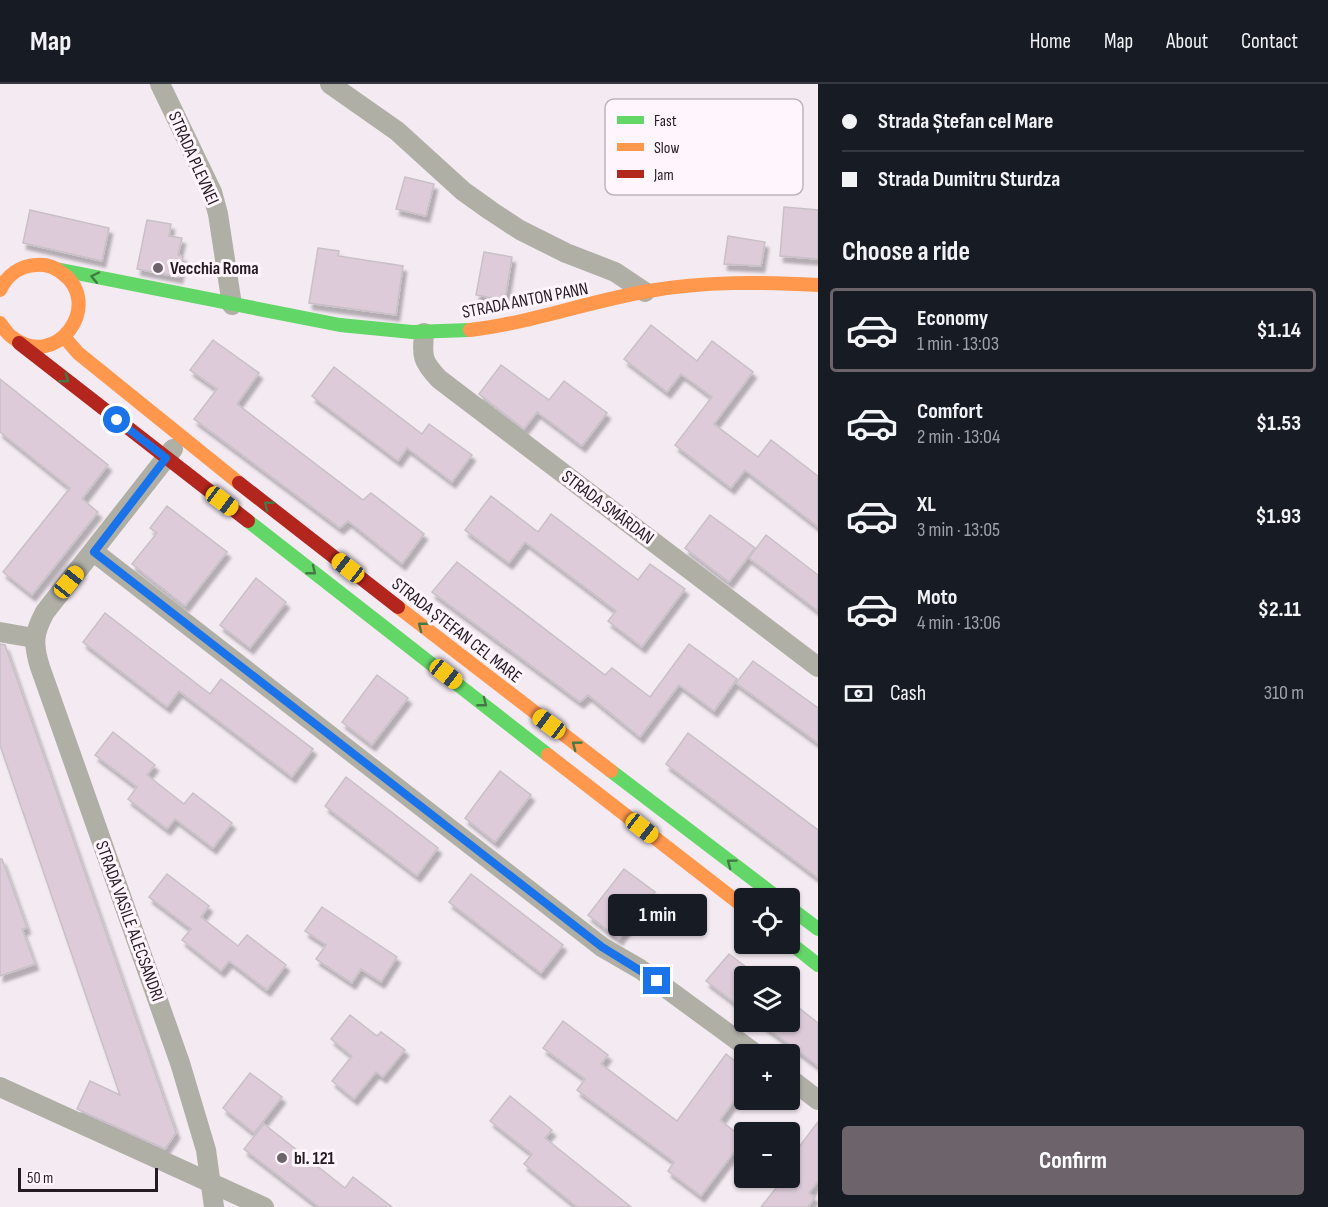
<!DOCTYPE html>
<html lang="en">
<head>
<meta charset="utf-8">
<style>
	:root { --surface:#171b24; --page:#20242c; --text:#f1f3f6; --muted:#9ea1a6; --line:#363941; --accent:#6d646b }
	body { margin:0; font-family:"Sofia Sans Condensed",sans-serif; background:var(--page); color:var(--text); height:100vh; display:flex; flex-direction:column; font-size:22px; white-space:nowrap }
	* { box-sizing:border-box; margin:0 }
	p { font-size:20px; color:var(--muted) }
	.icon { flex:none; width:33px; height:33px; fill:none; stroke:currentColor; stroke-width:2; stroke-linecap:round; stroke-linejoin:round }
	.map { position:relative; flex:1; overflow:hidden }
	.sheet { display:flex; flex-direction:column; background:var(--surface); width:510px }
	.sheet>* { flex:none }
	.top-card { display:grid; align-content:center; height:132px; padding:0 24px; background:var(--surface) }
	.buttons { position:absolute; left:734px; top:804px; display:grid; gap:12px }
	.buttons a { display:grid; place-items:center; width:66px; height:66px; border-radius:6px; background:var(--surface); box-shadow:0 2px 4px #0004; font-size:30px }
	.scale { position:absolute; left:18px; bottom:15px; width:140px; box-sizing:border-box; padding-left:6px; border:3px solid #241c22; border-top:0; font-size:16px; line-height:21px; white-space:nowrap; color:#241c22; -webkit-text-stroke:4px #fff6fd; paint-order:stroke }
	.end { position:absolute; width:27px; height:27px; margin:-14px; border:8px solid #1a73e8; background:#fff; box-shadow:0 0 0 3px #fff }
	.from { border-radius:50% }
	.bubble { position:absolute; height:42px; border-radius:6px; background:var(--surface); box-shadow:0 2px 4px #0004; font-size:20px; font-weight:700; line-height:42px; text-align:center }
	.car { position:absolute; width:18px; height:36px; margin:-18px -9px; border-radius:8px; box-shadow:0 0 4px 2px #0007; background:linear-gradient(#f5c518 24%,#345 0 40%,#f5c518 0 76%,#345 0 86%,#f5c518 0) }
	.top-card b { display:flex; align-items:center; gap:21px; height:57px; font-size:22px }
	.top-card b+b { border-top:2px solid var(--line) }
	.top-card i { width:15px; height:15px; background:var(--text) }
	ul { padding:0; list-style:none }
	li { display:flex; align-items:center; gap:18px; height:84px; margin:0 12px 9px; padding:0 12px; border:3px solid transparent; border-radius:6px }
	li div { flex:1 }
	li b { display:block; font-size:22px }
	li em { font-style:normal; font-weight:700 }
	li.current { border-color:var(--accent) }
	li>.icon { width:54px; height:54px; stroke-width:1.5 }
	h2 { padding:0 24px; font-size:27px; line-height:72px }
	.pay { display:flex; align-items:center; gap:15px; height:66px; padding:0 24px; font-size:22px }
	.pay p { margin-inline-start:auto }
	.cta { display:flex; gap:12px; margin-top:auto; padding:12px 24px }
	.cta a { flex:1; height:69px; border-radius:6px; background:var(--accent); color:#fff; font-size:24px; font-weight:700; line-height:69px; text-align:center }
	header { display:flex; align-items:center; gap:36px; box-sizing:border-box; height:84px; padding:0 30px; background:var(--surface); border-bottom:2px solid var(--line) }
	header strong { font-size:28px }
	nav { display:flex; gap:33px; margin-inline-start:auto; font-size:21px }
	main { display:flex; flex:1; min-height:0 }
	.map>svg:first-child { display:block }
	.building { fill:#ddcbda; stroke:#c9c0c7; stroke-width:1.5; filter:url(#shadow) }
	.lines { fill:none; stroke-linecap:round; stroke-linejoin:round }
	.street { stroke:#afafa6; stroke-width:20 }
	.fast { stroke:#63d668; stroke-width:14 }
	.slow { stroke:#ff974d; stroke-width:14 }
	.jam { stroke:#b3261e; stroke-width:14 }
	.oneway { stroke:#447945 }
	.route { stroke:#1a73e8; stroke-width:8 }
	.poi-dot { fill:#6d646b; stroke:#fff6fd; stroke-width:2 }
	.labels { text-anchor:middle; stroke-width:6; stroke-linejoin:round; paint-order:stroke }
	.street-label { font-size:18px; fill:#241c22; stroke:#fff6fd }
	.poi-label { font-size:18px; font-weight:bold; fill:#241c22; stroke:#fff6fd; text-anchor:start }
	.key { fill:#fff6fd; stroke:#bdb5bb; stroke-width:1.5 }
	.key-label { font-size:16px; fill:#241c22 }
</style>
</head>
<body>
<header>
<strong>Map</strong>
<nav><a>Home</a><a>Map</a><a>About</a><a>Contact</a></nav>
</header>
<main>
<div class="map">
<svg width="818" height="1123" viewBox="0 0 818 1123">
	<defs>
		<filter id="shadow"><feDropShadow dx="3.5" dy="6" stdDeviation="1.5" flood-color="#0004"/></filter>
	</defs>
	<rect width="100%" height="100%" fill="#f4eaf2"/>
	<g class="building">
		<path d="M405,93L434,100L426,132L396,125Z"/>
		<path d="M784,123L818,126V175L780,172Z"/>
		<path d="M30,126L109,144L102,177L23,159Z"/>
		<path d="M147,136L171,140L169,152L182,154L178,171L183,172L179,193L137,185Z"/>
		<path d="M728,152L765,158L761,182L724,180Z"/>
		<path d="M318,164L339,167L338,172L403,182L396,231L309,219Z"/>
		<path d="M484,168L512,173L505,216L476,211Z"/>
		<path d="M651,241L697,277L712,257L753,288L714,340L758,373L771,356L818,392V443L745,386L731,404L675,361L712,313L681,290L667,308L624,275Z"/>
		<path d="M213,256L259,289L237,320L363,416L371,409L424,450L402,480L348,437L340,444L194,335L217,305L190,286Z"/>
		<path d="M501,281L549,316L564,297L607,329L582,362L537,328L524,345L479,310Z"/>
		<path d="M334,283L422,350L429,340L472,371L452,398L407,364L398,377L312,312Z"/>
		<path d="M0,295L108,381L82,415L98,428L32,511L3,488L70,404L0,348Z"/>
		<path d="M491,412L538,448L551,430L638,496L650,480L685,505L642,563L608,537L616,527L525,458L509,479L465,446Z"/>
		<path d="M167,422L227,468L185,522L132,480L157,449L150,444Z"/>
		<path d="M710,431L755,464L729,498L685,464Z"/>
		<path d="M766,451L818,491V527L749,474Z"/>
		<path d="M457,478L605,591L612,584L650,613L689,560L737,595L714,627L679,601L640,653L588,611L580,618L432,508Z"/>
		<path d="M256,494L286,518L250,564L220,541Z"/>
		<path d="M105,529L210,610L221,595L313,665L292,693L179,607L167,623L83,558Z"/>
		<path d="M0,560L5,561L176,1049L165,1065L77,1025L90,997L120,1011L0,661Z"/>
		<path d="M753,577L818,624V659L736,599Z"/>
		<path d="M377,591L408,614L372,661L342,638Z"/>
		<path d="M113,648L155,681L147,691L184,720L193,709L232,739L213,764L175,735L167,745L128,715L137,703L95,671Z"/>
		<path d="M688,649L818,746V794L666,680Z"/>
		<path d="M500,687L531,711L495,758L465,734Z"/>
		<path d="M346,693L438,764L417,792L325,722Z"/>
		<path d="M0,775H2L27,844L22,845L35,880L0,892Z"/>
		<path d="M624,785L655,808L619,855L588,831Z"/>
		<path d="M167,790L209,822L201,833L238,862L247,851L286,881L267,906L229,877L221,887L182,856L191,845L149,813Z"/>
		<path d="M471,790L563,861L541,889L449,818Z"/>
		<path d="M322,823L397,873L381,898L361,885L352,899L316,875L326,861L305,847Z"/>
		<path d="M729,870L758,892H744V926L706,897Z"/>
		<path d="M789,916L818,939V982L759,938H789Z"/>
		<path d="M350,931L377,952L381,948L405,966L383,993L376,988L354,1015L332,997L352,972L331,955Z"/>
		<path d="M563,937L608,971L601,980L677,1037L726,970L744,984V1003L720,1036L744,1055L701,1112L668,1087L674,1078L577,1006L585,995L543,964Z"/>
		<path d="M250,989L282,1013L254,1049L223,1024Z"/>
		<path d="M510,1012L552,1046L545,1054L631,1123H577L524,1080L532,1070L490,1037Z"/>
		<path d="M818,1038V1097L809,1109L815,1113L808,1123H761L784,1094H789V1076Z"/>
		<path d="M264,1040L345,1104L353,1093L392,1123H319L244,1065Z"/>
	</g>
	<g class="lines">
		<g class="street">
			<path d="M160,0L212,108L218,130L232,221"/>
			<path d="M330,0L397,47L463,107L491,127L520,146L566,169L615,188L645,208"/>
			<path d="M424,249C422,273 422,277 439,295L818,583"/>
			<path d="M173,365L45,528C33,550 33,560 40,583L180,979L206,1066L214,1123"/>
			<path d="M94,468L602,863L640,885L756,970"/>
			<path d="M0,548L34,554"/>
			<path d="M789,994L818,1016"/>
			<path d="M0,1003L264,1123"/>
		</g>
		<g class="fast">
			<path d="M56,185L340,241L412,248L470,246"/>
			<path d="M248,437L548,671"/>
			<path d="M611,687L778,814"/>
			<path d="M789,823L818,845"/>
			<path d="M789,858L818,881"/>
		</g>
		<g class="slow">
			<path d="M0,206C7,191 20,182 36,181C46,180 55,183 62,189C105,220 56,288 12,253C7,250 4,244 0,239"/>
			<path d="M470,246C531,239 589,217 649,207C705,197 761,198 818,201"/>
			<path d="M65,254L78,269L239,399"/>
			<path d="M398,523L611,687"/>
			<path d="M548,671L744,823"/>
		</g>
		<g class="jam">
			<path d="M19,259L248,437"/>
			<path d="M239,399L398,523"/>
		</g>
	</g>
	<defs><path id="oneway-chevron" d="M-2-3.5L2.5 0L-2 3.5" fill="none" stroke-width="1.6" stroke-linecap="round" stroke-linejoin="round" transform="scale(1.5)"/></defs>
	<g class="oneway">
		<use href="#oneway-chevron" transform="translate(95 193) rotate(-168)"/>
		<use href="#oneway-chevron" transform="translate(65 295) rotate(38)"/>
		<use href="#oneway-chevron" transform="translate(268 421) rotate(-142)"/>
		<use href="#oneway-chevron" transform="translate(312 487) rotate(38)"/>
		<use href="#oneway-chevron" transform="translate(422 542) rotate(-142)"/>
		<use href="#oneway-chevron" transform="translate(483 619) rotate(38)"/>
		<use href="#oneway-chevron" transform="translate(576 661) rotate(-143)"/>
		<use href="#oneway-chevron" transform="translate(731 779) rotate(-143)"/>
	</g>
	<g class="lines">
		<path class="route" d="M117,336L166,374L94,468L602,863L657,897"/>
	</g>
	<g class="poi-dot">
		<circle cx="158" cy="184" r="6"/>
		<circle cx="282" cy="1074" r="6"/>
	</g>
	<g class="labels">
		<g class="street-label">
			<text transform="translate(194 74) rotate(66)" y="6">STRADA PLEVNEI</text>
			<text transform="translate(525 216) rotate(-11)" y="6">STRADA ANTON PANN</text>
			<text transform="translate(608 423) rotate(37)" y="6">STRADA SMÂRDAN</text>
			<text transform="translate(457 546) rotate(38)" y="6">STRADA ȘTEFAN CEL MARE</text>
			<text transform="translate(130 837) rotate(70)" y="6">STRADA VASILE ALECSANDRI</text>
		</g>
		<g class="poi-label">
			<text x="170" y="190">Vecchia Roma</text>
			<text x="294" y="1080">bl. 121</text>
		</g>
	</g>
	<rect x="605" y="15" width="198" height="96" rx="9" class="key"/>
	<rect x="617" y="32" width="27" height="8" fill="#63d668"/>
	<rect x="617" y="59" width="27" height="8" fill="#ff974d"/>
	<rect x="617" y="86" width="27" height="8" fill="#b3261e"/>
	<g class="key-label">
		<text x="654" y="42">Fast</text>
		<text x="654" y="69">Slow</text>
		<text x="654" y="96">Jam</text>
	</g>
</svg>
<div class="buttons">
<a><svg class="icon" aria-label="locate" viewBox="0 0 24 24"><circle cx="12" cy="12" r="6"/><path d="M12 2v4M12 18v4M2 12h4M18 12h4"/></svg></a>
<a><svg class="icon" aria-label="layers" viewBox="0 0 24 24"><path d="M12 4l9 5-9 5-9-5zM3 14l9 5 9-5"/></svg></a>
<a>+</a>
<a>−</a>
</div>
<div class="scale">50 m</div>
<i class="end from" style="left:117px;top:336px"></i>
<i class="end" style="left:657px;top:897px"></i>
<div class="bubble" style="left:608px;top:810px;width:99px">1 min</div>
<i class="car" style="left:222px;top:417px;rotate:127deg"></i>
<i class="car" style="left:348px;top:484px;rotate:308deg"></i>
<i class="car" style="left:69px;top:498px;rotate:39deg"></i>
<i class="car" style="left:446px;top:590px;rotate:128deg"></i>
<i class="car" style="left:549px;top:640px;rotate:307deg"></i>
<i class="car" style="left:642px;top:744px;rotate:128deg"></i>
</div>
<section class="sheet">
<div class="top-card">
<b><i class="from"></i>Strada Ștefan cel Mare</b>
<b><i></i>Strada Dumitru Sturdza</b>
</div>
<h2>Choose a ride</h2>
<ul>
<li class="current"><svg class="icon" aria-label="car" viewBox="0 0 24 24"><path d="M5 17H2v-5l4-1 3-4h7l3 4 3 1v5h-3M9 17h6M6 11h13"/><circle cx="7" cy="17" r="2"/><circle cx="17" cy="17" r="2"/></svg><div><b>Economy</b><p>1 min · 13:03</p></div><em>$1.14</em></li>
<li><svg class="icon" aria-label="car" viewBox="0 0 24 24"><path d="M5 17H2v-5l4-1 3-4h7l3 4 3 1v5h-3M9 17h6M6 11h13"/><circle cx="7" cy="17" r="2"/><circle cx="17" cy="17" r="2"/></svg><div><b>Comfort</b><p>2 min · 13:04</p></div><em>$1.53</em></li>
<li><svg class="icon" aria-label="car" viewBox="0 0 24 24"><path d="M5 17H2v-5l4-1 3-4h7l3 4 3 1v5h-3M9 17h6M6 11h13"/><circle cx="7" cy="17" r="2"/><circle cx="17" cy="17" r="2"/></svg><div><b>XL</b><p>3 min · 13:05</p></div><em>$1.93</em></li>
<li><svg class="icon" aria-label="car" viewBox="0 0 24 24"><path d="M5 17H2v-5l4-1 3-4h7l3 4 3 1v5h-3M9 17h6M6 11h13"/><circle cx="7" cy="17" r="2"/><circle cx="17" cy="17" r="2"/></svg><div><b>Moto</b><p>4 min · 13:06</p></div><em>$2.11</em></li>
</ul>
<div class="pay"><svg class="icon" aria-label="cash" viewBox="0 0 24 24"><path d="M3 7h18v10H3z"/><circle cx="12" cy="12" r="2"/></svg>Cash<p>310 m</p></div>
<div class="cta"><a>Confirm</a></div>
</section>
</main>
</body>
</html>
